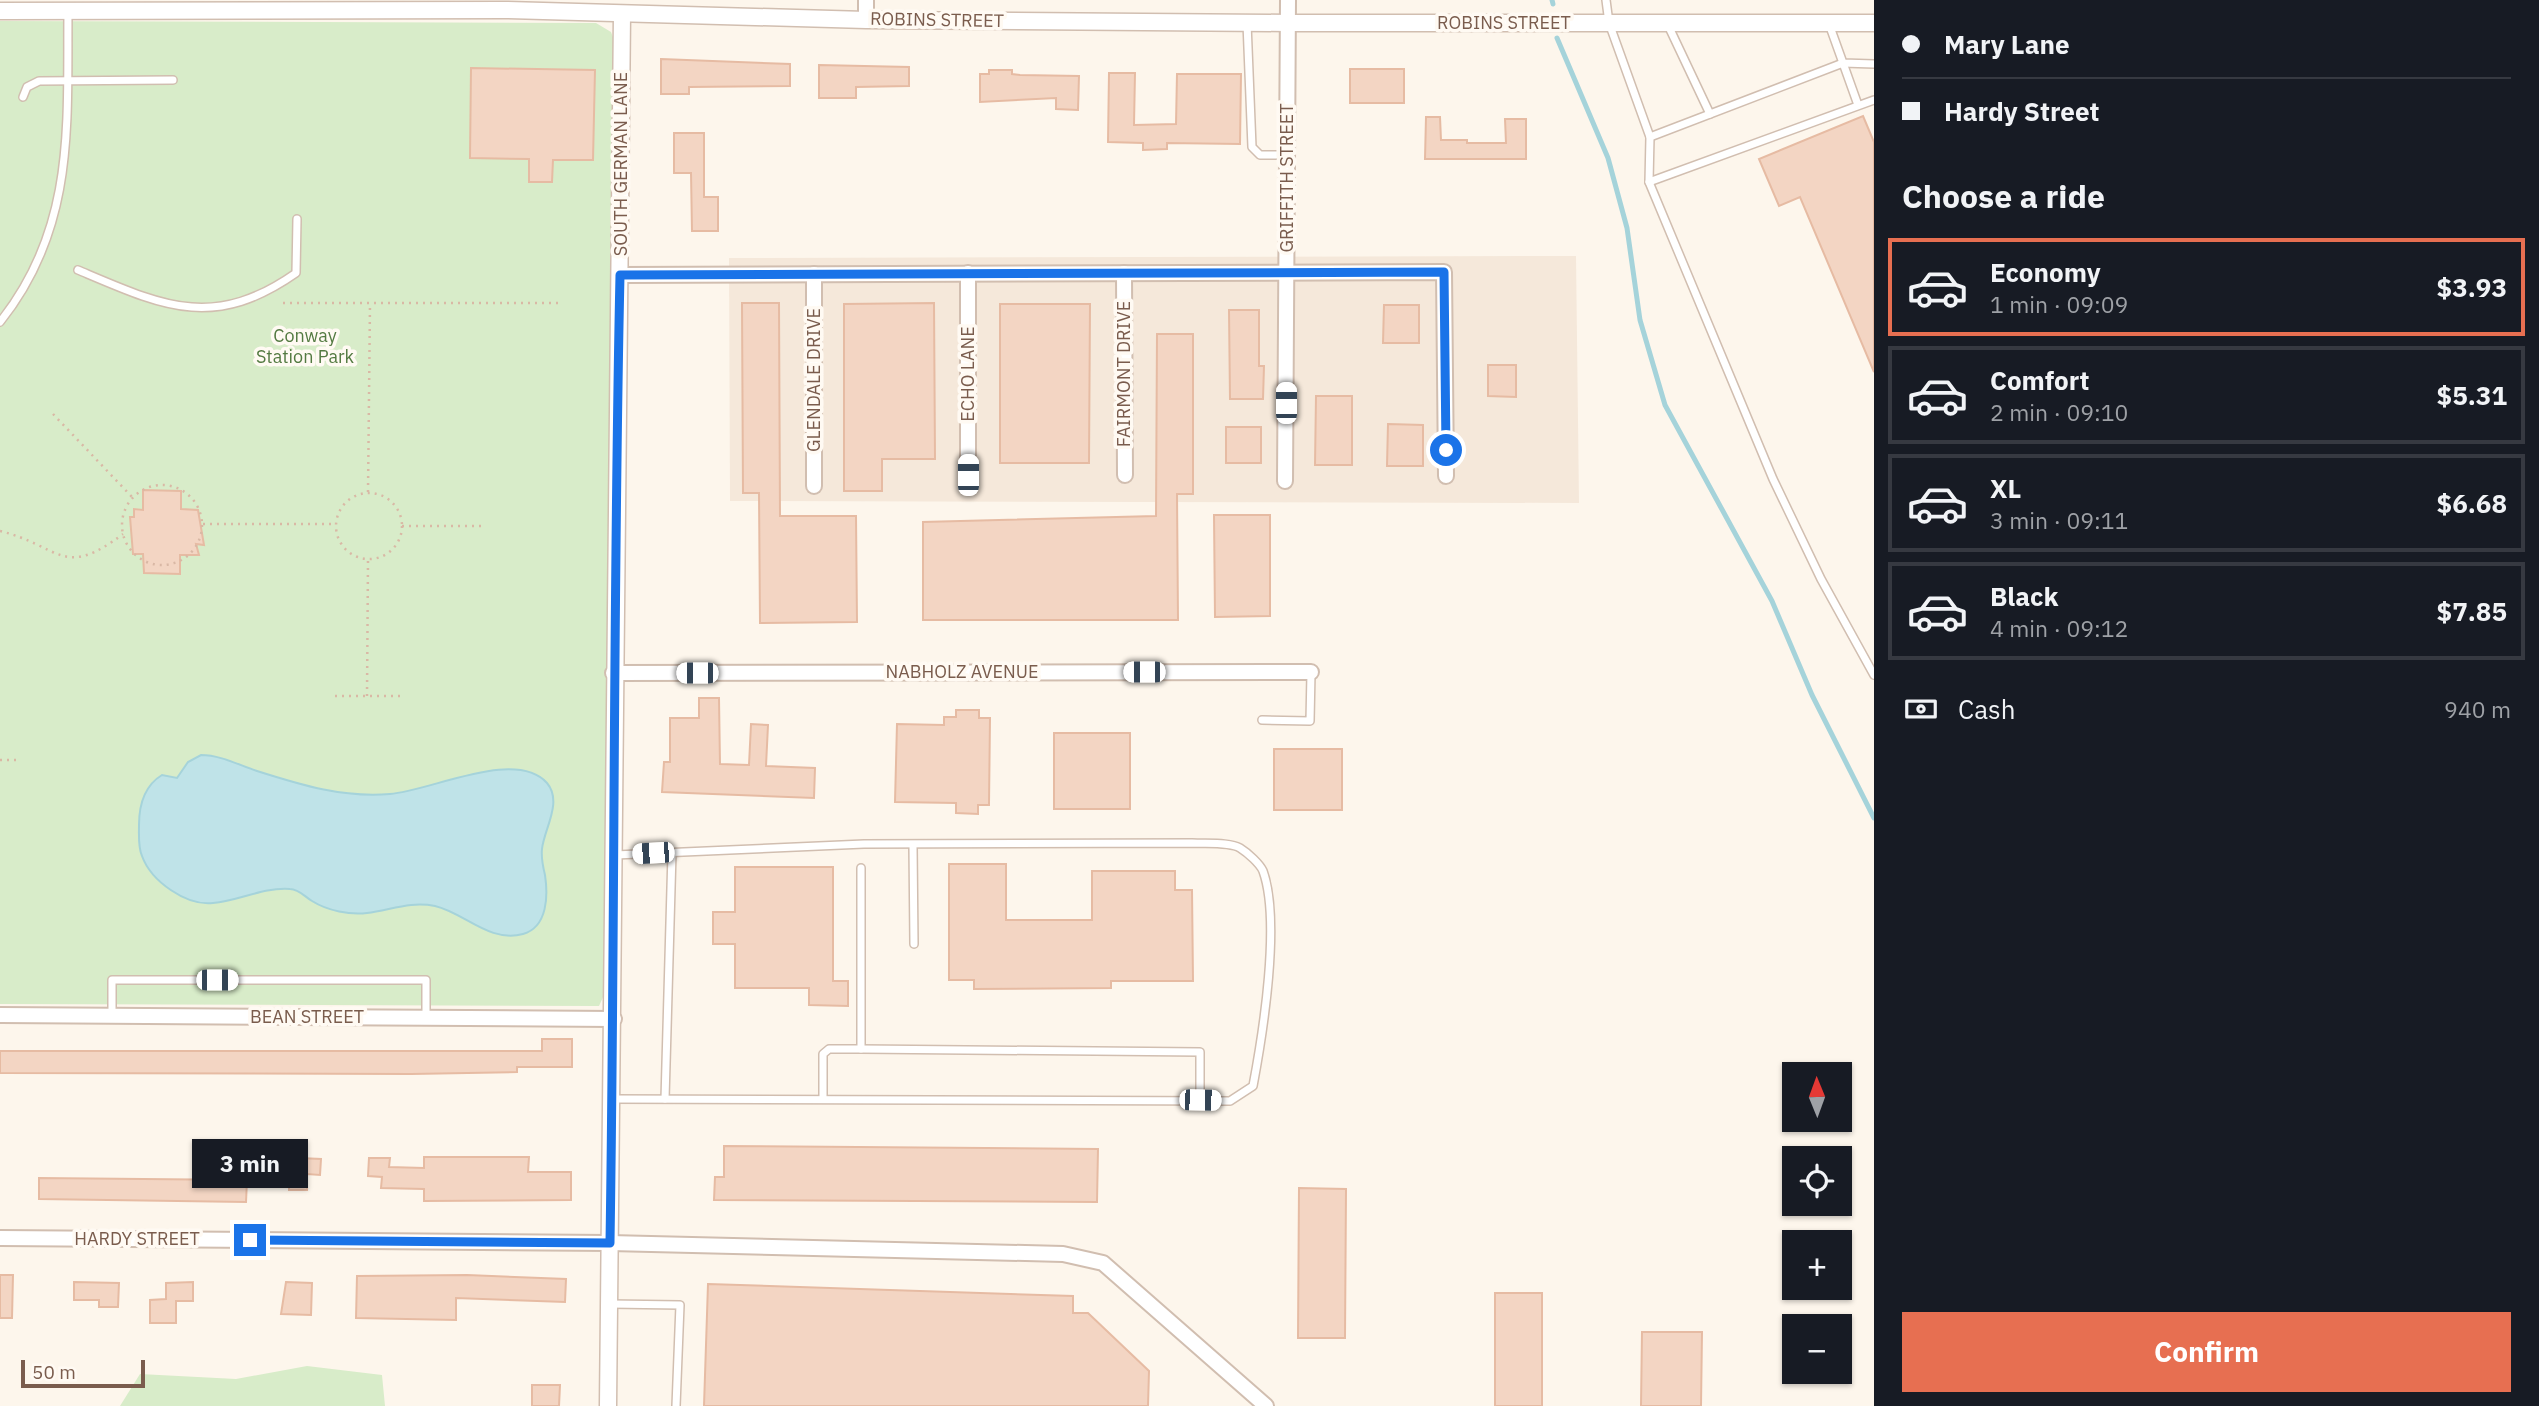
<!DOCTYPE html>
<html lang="en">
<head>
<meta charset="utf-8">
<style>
	:root { --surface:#171b24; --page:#242831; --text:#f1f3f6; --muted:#9ea1a6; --line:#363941; --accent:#e76f51 }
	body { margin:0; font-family:"IBM Plex Sans",sans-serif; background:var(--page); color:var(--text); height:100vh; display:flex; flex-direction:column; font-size:26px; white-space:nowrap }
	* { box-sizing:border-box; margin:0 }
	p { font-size:23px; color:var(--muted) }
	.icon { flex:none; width:38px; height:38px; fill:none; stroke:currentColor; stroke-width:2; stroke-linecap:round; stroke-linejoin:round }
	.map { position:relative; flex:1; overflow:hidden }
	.drawer { display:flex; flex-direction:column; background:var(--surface); width:665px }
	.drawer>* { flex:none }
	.guide { display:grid; align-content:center; height:154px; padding:0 28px; background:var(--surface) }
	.needle { width:46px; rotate:359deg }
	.tools { position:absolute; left:1782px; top:1062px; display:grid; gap:14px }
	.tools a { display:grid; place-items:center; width:70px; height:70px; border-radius:0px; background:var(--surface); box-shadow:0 2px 5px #0004; font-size:35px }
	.scale { position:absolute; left:21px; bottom:18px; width:124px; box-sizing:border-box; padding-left:7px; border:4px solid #7a5c4d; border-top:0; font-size:19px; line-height:24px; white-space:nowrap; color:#7a5c4d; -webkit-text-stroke:5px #fffaf3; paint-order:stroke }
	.end { position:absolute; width:32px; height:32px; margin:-16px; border:9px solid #1a73e8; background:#fff; box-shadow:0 0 0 4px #fff }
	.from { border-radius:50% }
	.bubble { position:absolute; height:49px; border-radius:0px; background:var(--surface); box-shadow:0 2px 5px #0004; font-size:23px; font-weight:700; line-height:49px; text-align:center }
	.car { position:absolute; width:21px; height:42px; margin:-21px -10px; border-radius:9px; box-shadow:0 0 5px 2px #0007; background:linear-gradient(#fff 24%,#345 0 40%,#fff 0 76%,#345 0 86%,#fff 0) }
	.guide b { display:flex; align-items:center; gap:24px; height:66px; font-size:26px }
	.guide b+b { border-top:2px solid var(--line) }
	.guide i { width:18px; height:18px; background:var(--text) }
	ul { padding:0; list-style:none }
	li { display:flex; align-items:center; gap:21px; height:98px; margin:0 14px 10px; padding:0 14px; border:4px solid var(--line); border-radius:0px }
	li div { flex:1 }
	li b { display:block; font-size:26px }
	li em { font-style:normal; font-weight:700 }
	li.current { border-color:var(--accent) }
	li>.icon { width:63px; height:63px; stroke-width:1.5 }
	h2 { padding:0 28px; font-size:32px; line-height:84px }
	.pay { display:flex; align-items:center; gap:18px; height:77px; padding:0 28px; font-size:26px }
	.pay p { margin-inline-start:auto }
	.primary-button { display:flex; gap:14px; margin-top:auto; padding:14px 28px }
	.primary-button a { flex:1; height:80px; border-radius:0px; background:var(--accent); color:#fff; font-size:28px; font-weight:700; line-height:80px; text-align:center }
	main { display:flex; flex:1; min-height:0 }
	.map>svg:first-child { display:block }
	.residential { fill:#f5e8da }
	.green { fill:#d8ecc9 }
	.water { fill:#bfe3e8; stroke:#a5d3da; stroke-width:2 }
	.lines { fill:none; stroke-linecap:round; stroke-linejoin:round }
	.stream { stroke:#a5d3da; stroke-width:5 }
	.building { fill:#f3d5c3; stroke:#e6bba3; stroke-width:2 }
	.service-casing { stroke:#d1beb0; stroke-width:10 }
	.minor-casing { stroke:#d1beb0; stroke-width:18 }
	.tertiary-casing { stroke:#d1beb0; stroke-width:19 }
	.path { stroke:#d9b8a5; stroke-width:2.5; stroke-dasharray:2 5; stroke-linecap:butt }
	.service { stroke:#fff; stroke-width:7 }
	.minor { stroke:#fff; stroke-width:14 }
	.tertiary { stroke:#fff; stroke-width:16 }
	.route { stroke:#1a73e8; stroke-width:9 }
	.labels { text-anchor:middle; stroke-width:7; stroke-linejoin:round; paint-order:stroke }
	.street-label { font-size:18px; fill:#7a5c4d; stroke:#fffaf3 }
	.park-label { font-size:18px; fill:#537a41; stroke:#fffaf3 }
</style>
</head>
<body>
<main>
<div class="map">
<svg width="1874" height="1406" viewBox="0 0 1874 1406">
	<rect width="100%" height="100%" fill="#fdf6ec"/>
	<path class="residential" d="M1576,256L1579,503L730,501L729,258Z"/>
	<g class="green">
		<path d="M0,21L596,23L611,32L614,40L604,995L599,1006L0,1004Z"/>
		<path d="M307,1366L382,1375L385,1406H120L140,1374L236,1379Z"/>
	</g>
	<path class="water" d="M201,755C220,755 239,765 257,771C301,785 343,798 390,794C431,791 515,748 547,783C563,802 544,829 542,849C541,858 543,867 545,875C548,895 548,927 523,934C489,943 465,913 435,906C410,901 391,910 367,913C350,915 328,911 312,901C305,897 299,889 290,889C263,887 239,901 213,903C186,906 151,881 142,856C138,847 139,835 139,825C139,804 144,786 162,775L177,778L188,762Z"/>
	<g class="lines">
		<g class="stream">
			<path d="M1552,0L1553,4"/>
			<path d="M1557,38L1608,158L1627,228L1640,320L1665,405L1772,601L1812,695L1874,818"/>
		</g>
	</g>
	<g class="building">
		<path d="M661,59L790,64V86L689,87V94H661Z"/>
		<path d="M819,65L909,67V86L856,87V98H819Z"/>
		<path d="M471,68L595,70L593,160H553L552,182H529V159L470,158Z"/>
		<rect x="1350" y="69" width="54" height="34"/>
		<path d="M989,70H1012V74L1020,75L1079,76L1078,110L1056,109V98L980,102V74H989Z"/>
		<path d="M1109,73H1135L1134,125L1176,124L1177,74H1241L1240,144L1167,143V149L1143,150V143L1108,142Z"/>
		<path d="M1863,116L1874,142V372L1800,197L1779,206L1759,159Z"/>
		<path d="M1426,117H1440L1441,140H1467V143H1506L1505,119H1526V159H1425Z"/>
		<path d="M674,133H704V197H718V231H692L691,173H674Z"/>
		<path d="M742,303H779L780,516H856L857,622L760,623L759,493H743Z"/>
		<path d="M934,303L935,459H882V491H844V304Z"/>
		<path d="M1000,304H1090L1089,463H1000Z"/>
		<path d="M1384,305H1419V343H1383Z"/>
		<path d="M1229,310H1259V366H1264L1263,399H1230Z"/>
		<path d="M1157,334H1193V494H1177L1178,620H923V522L1156,516Z"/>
		<path d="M1488,365H1516V397L1488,396Z"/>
		<path d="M1316,396H1352V465H1315Z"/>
		<path d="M1388,424L1423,425V466H1387Z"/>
		<rect x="1226" y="427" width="35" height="36"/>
		<path d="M143,490L181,491V509L198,510L204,545L196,544L199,555H180V574L144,573L143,554H133L130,517H134V509L143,510Z"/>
		<path d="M1214,515H1270V616L1215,617Z"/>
		<path d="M699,698H719L720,764L749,765L751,724L768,725L766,766L815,768L814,798L662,792L664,762H670V718H699Z"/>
		<path d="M956,710H979V718H990L989,805H978V814L956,813V803L895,802L897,724L944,725V717H956Z"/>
		<rect x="1054" y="733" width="76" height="76"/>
		<rect x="1274" y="749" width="68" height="61"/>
		<path d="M949,864H1006V920H1092V871H1175V890H1192L1193,981H1111V988L974,989V980H949Z"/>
		<path d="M735,867H833V981H848V1006L809,1005V988H735V944H713V912H735Z"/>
		<path d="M542,1039H572V1067H517V1072L411,1074L0,1073V1051H542Z"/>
		<path d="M724,1146L1098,1149L1097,1202L714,1200L715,1177H724Z"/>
		<path d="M277,1157L321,1159L320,1175L307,1174V1190H289V1175H277Z"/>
		<path d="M424,1157H529L528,1172H571V1200L424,1201V1189L381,1188L382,1177L368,1176L369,1158H390L389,1167L424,1168Z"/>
		<path d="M39,1178L247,1180L246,1202L39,1199Z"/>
		<path d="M1299,1188L1346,1189L1345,1338H1298Z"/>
		<path d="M0,1275H13L12,1318H0Z"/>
		<path d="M467,1275L566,1279L565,1302L456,1298V1320L356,1318L357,1276Z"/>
		<path d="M74,1282L119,1283L118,1307H99V1300H74Z"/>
		<path d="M193,1282V1301H176V1323H150V1300L166,1299V1283Z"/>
		<path d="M286,1282L312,1283L311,1315L281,1314Z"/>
		<path d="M708,1284L1073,1296V1313H1088L1149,1371L1148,1406H704Z"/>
		<rect x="1495" y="1293" width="47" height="113"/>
		<path d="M1642,1332H1702L1701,1406H1641Z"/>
		<path d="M532,1385H560L559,1406H532Z"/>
	</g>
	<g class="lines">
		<g class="service-casing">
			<g id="service">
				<path d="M1606,0L1609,23L1650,137L1649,182L1773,479L1821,579L1874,675"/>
				<path d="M1247,23L1252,147L1260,155H1287"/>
				<path d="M1667,23L1710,114"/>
				<path d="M1829,24L1843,63L1874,64"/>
				<path d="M23,97L27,87L39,81L173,80"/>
				<path d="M1650,137L1843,63L1858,105"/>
				<path d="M1649,182L1874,100"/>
				<path d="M78,270C163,306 213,331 296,273L297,219"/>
				<path d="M0,322C76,227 67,124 68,10"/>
				<path d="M1262,720L1310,721L1311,673"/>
				<path d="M913,846L914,944"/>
				<path d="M112,1015V980H426V1018"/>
				<path d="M861,1049V868"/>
				<path d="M823,1098V1054L829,1049H861L1200,1052V1100"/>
				<path d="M613,1099L1230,1101L1253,1086C1263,1033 1281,921 1263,871C1260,864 1248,853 1240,848C1230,842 1206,844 1192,843L864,844L615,855"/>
				<path d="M665,1099L672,853"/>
				<path d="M610,1304L680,1305L676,1406"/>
			</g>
		</g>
		<g class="minor-casing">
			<g id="minor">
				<path d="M866,20V0"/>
				<path d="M1124,273L1125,475"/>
				<path d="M620,275L1444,272L1446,476"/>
				<path d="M968,475V273"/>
				<path d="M1285,481L1288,0"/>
				<path d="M814,486V274"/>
				<path d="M613,673L1311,672"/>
				<path d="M0,1015L614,1019"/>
				<path d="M0,1238L610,1243L1063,1254L1103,1263L1266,1406"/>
			</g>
		</g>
		<g class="tertiary-casing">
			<g id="tertiary">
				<path d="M0,11L506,10L866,20L1288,23H1874"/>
				<path d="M608,1406L622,14"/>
			</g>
		</g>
		<g class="path">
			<path d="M283,303H563"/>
			<path d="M53,414L133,498"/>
			<circle cx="162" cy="525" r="40"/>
			<path d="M368,492L370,303"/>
			<circle cx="369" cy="526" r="33"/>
			<path d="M203,524H336"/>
			<path d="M402,526H483"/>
			<path d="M0,531C61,546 62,580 123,534"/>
			<path d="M335,696H400"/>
			<path d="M367,696L368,559"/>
			<path d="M0,760H18"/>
		</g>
		<use href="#service" class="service"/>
		<use href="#minor" class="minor"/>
		<use href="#tertiary" class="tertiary"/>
	</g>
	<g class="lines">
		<path class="route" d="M250,1240L610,1243C615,920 613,597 620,275L1444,272L1446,450"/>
	</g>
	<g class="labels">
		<g class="street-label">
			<text transform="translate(937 20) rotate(1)" y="6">ROBINS STREET</text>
			<text x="1504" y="29">ROBINS STREET</text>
			<text transform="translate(621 164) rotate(-90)" y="6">SOUTH GERMAN LANE</text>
			<text transform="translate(1287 178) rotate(-90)" y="6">GRIFFITH STREET</text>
			<text transform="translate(968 374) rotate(-90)" y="6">ECHO LANE</text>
			<text transform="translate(1124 374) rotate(-90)" y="6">FAIRMONT DRIVE</text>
			<text transform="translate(814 380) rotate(-90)" y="6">GLENDALE DRIVE</text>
			<text x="962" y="678">NABHOLZ AVENUE</text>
			<text x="307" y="1023">BEAN STREET</text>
			<text x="137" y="1245">HARDY STREET</text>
		</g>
		<g class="park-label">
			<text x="305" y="342">Conway<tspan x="305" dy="21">Station Park</tspan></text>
		</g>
	</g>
</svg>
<div class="tools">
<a><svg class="needle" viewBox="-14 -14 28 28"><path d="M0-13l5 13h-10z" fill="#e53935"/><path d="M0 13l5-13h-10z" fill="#9ea1a6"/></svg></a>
<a><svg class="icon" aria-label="locate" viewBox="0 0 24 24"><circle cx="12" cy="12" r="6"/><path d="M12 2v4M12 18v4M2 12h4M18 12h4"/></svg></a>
<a>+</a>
<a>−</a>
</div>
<div class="scale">50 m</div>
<i class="end from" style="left:1446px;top:450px"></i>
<i class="end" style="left:250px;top:1240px"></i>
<div class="bubble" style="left:192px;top:1139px;width:116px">3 min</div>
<i class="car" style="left:1286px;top:403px;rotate:0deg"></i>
<i class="car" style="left:968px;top:475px;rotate:0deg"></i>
<i class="car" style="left:1144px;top:672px;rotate:270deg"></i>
<i class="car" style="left:697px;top:673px;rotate:270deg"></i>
<i class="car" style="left:653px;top:853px;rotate:267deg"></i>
<i class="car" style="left:217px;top:980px;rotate:90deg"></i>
<i class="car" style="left:1200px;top:1100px;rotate:91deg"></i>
</div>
<section class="drawer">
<div class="guide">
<b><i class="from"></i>Mary Lane</b>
<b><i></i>Hardy Street</b>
</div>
<h2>Choose a ride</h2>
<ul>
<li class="current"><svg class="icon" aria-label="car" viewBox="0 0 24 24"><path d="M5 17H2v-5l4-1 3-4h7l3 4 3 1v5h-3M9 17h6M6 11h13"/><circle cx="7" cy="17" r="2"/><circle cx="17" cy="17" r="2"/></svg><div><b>Economy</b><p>1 min · 09:09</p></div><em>$3.93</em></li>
<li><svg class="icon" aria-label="car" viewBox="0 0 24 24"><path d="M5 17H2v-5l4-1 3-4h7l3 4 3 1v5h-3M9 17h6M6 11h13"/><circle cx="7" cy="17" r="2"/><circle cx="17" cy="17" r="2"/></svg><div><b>Comfort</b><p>2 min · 09:10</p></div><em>$5.31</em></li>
<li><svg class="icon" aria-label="car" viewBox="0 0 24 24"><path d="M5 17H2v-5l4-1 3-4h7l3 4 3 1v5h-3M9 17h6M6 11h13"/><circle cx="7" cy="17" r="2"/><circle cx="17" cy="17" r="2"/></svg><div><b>XL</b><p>3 min · 09:11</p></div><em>$6.68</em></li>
<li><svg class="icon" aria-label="car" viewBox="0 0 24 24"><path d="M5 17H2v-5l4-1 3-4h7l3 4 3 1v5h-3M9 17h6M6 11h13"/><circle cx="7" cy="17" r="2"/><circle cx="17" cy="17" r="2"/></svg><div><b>Black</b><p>4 min · 09:12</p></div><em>$7.85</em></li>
</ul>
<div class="pay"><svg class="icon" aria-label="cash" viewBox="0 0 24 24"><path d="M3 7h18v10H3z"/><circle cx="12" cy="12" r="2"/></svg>Cash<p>940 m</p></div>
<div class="primary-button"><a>Confirm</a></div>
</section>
</main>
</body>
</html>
